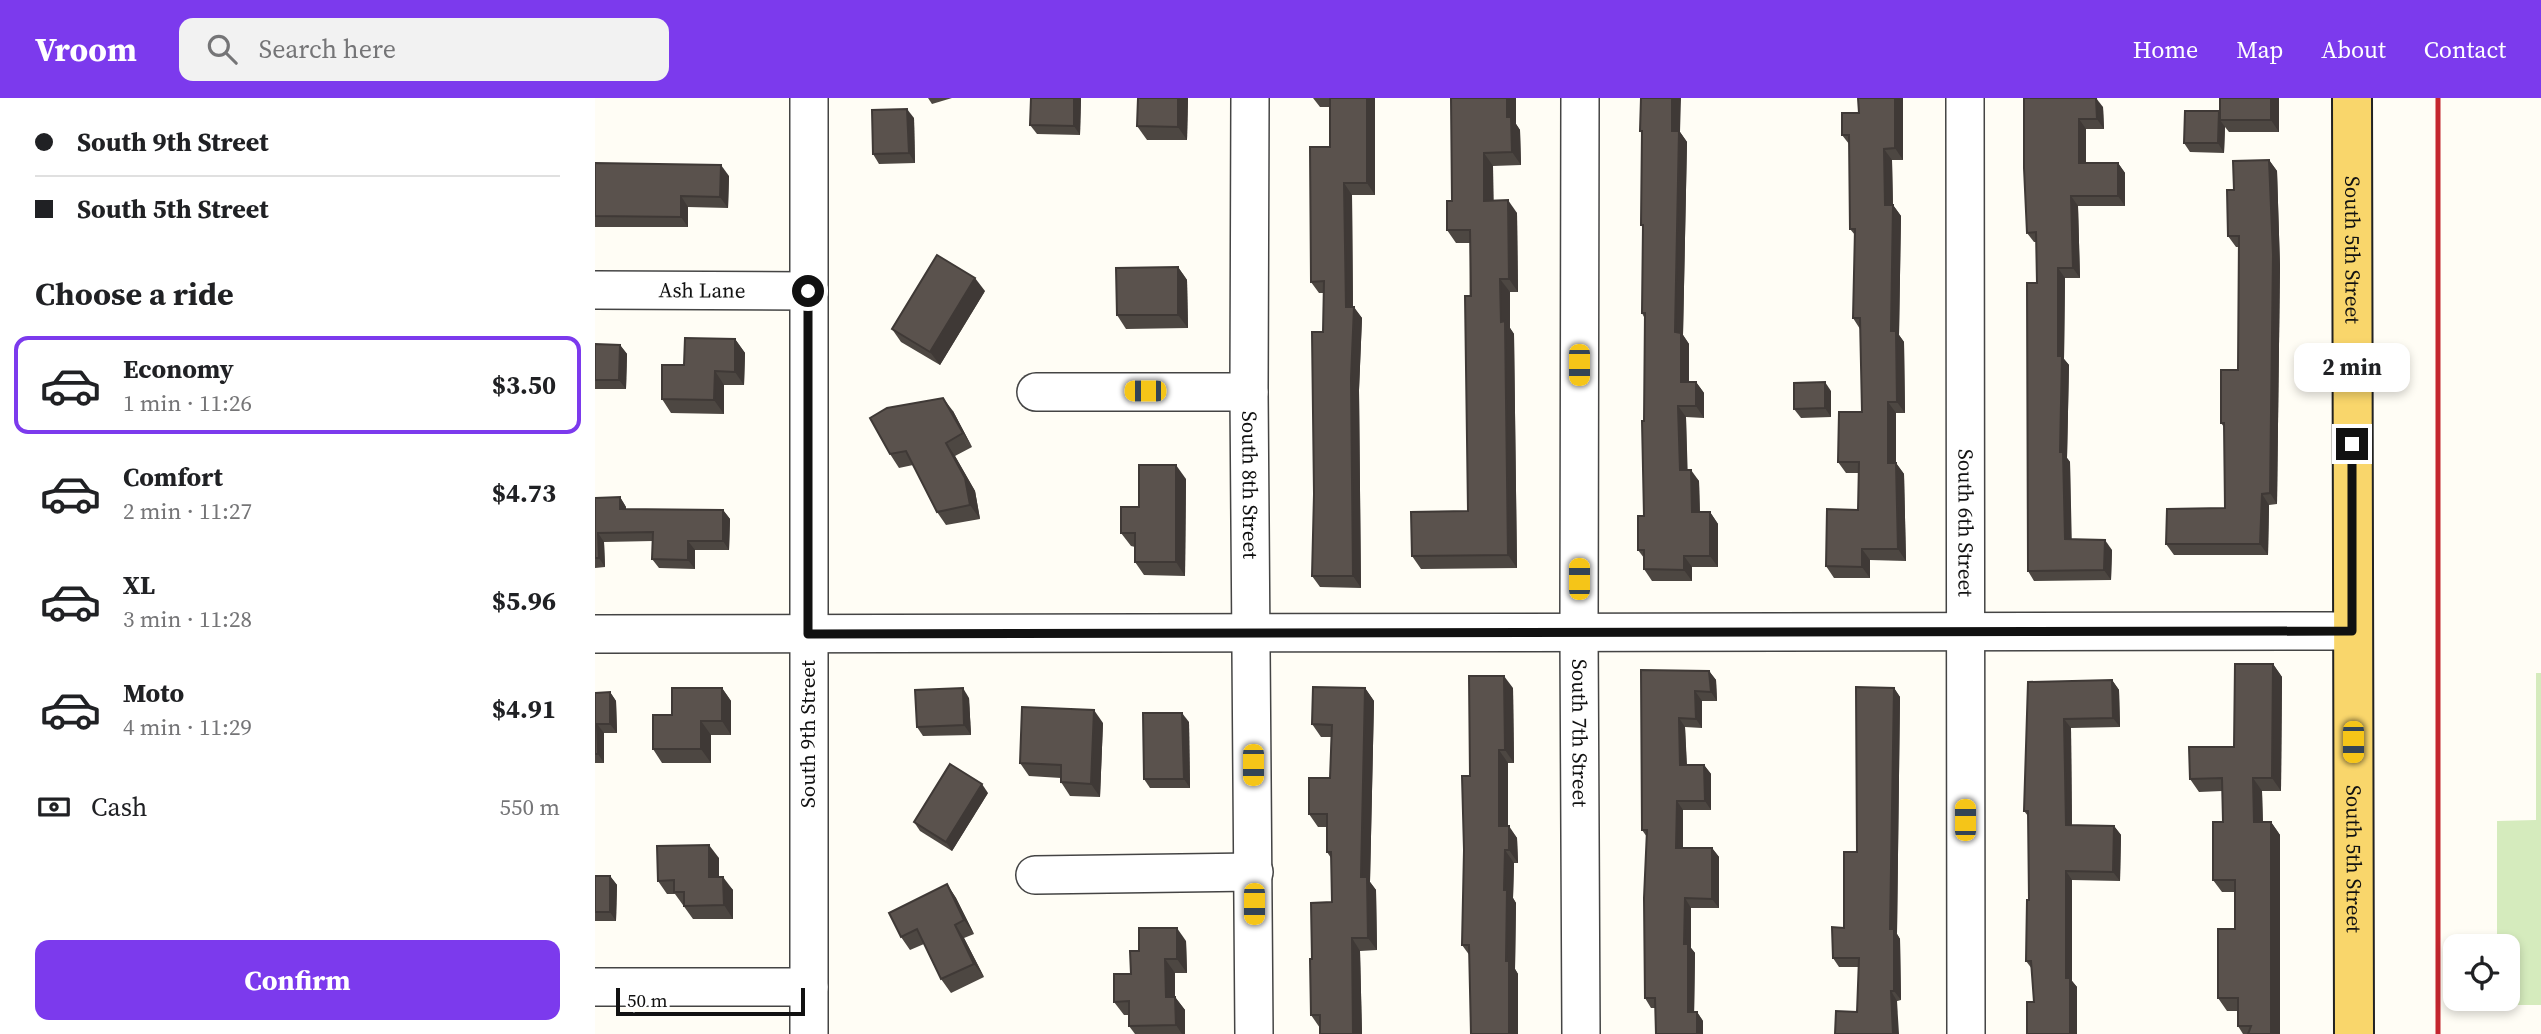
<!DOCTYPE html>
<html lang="en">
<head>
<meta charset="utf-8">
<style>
	:root { --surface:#fff; --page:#f2f2f2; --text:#202124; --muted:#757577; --line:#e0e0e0; --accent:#7c3aed }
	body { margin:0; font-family:"Source Serif 4",serif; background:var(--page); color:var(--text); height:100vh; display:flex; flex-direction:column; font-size:26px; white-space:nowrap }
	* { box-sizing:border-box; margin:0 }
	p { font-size:23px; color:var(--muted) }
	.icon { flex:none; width:38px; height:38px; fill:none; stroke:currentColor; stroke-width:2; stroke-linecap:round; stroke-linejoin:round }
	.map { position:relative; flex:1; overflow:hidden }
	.drawer { display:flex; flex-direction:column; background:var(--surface); width:595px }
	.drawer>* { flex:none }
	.hud { display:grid; align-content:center; height:154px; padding:0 35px; background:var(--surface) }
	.tools { position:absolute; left:1848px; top:836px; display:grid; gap:14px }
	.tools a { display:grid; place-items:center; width:77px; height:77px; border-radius:14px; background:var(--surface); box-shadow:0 4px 10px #0003; font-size:35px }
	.scale { position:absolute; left:21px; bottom:18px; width:189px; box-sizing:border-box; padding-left:7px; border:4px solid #111; border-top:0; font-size:19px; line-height:24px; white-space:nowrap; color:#111; -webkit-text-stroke:5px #fff; paint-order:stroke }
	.end { position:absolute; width:32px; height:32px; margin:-16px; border:9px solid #111; background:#fff; box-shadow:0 0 0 4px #fff }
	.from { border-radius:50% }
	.bubble { position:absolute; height:49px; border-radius:14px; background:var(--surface); box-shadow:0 4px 10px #0003; font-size:23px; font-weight:700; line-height:49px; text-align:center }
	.car { position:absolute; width:21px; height:42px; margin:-21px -10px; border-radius:9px; box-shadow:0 0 5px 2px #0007; background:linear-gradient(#f5c518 24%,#345 0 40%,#f5c518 0 76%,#345 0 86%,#f5c518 0) }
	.hud b { display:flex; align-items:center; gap:24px; height:66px; font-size:26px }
	.hud b+b { border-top:2px solid var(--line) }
	.hud i { width:18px; height:18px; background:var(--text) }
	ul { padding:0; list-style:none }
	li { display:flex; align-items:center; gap:21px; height:98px; margin:0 14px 10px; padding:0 21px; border:4px solid transparent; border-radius:14px }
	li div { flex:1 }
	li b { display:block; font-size:26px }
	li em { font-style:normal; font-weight:700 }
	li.on { border-color:var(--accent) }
	li>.icon { width:63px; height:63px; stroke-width:1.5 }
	h2 { padding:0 35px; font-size:32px; line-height:84px }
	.pay { display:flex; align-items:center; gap:18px; height:77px; padding:0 35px; font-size:26px }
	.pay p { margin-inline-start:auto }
	.cta { display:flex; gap:14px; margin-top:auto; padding:14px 35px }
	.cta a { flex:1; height:80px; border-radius:14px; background:var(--accent); color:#fff; font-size:28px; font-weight:700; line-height:80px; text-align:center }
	header { display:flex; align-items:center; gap:42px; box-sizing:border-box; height:98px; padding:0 35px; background:var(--accent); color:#fff }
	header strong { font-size:33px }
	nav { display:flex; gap:38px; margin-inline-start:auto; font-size:24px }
	.search { width:490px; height:63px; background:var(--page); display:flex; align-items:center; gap:18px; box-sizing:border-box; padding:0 24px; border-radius:14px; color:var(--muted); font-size:26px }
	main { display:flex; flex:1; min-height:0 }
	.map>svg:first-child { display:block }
	.green { fill:#d5ebbd }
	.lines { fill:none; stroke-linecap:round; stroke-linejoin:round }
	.minor-casing { stroke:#444; stroke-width:40 }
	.major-casing { stroke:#222; stroke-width:42 }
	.minor { stroke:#fff; stroke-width:37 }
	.major { stroke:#f9d66b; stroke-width:38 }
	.rail { stroke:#c4262e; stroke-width:5 }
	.wall { fill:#4d4742 }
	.shaded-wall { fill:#3f3936 }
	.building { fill:#5a524d; stroke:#3f3936; stroke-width:2 }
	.route { stroke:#111; stroke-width:9 }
	.labels { text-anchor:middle; stroke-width:7; stroke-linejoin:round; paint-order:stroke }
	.street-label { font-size:21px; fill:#111; stroke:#fff }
</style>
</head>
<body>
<header>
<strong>Vroom</strong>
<div class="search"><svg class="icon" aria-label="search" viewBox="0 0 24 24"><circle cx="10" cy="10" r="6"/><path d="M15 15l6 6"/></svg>Search here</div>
<nav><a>Home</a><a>Map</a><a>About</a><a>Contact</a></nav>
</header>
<main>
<section class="drawer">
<div class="hud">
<b><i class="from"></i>South 9th Street</b>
<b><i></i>South 5th Street</b>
</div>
<h2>Choose a ride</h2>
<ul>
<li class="on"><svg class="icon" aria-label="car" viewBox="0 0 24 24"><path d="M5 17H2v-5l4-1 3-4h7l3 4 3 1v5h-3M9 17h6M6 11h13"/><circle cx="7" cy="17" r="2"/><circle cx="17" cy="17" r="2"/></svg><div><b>Economy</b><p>1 min · 11:26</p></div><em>$3.50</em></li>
<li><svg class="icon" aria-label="car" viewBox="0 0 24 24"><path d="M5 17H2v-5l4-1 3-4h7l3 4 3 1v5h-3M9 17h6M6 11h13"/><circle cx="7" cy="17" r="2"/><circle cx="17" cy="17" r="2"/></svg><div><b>Comfort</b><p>2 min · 11:27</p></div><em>$4.73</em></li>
<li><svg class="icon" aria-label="car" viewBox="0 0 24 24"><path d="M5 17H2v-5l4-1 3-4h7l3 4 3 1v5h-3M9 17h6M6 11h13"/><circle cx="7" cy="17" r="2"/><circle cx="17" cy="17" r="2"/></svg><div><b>XL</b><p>3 min · 11:28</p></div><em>$5.96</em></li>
<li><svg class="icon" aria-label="car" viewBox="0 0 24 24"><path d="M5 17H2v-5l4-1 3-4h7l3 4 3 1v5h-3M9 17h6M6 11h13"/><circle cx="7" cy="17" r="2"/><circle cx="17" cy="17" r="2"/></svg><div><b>Moto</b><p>4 min · 11:29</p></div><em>$4.91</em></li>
</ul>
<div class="pay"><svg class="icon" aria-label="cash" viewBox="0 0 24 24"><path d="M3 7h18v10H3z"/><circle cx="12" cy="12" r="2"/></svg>Cash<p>550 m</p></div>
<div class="cta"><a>Confirm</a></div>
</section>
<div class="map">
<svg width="1946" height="936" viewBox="0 0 1946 936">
	<rect width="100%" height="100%" fill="#fffdf5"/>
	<path class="green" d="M1941,575H1946V907H1902V901H1913V849H1902V723L1941,722Z"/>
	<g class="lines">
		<g class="minor-casing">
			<g id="minor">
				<path d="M214,0V936"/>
				<path id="s1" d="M655,0L654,294L659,936"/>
				<path id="s2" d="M985,0L984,535L986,936"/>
				<path id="s3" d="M1370,0L1371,936"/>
				<path id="s4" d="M0,192L213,193"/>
				<path d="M441,294H654"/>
				<path d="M0,536L1757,533"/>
				<path d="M440,777L659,774"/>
				<path d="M0,889H214"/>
			</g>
		</g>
		<g class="major-casing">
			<g id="major">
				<path id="s5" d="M1757,0L1759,936"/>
			</g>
		</g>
		<use href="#minor" class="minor"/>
		<use href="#major" class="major"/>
		<path class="rail" d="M1843,936V0"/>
	</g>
	<g class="wall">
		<path d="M333,0H357L337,6Z"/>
		<path d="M436,0H486L485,37L442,36L435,27Z"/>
		<path d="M543,0H593L592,42H552L542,28Z"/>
		<path d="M718,0H780V97H757L758,209L767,220L764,292L766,490L725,489L717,478L728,234L729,195H724L716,184L735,49V9H725Z"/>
		<path d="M856,0H921V26L925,32L926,67L898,68V103L922,115L923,194H915V230L919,236L922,470L826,471L817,458L873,413L875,145H861L852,132L857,103Z"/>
		<path d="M1263,0H1308V62H1297L1298,107L1306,118L1304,237L1309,244L1310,315H1301V365L1309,376L1311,463L1275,462V480H1239L1231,468L1263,412L1264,375H1251L1243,364L1267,314L1265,231L1258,220L1260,137L1255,131L1254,46L1247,37L1264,15Z"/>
		<path d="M1429,0L1508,9L1509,31H1491V65H1523L1530,75V108H1483L1485,180H1470L1469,261L1474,267L1472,360L1475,364L1476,442L1517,452L1516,482L1439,483L1433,473L1442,185L1441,144H1439L1432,135Z"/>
		<path d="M1684,0V34H1634L1630,29L1629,55L1595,54L1589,45L1624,13L1625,16Z"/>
		<path d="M319,20L320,65L284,66L278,56Z"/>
		<path d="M1045,33L1085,34L1092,44L1088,237L1094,246V284H1101L1109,295V320L1091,319L1092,372L1104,383L1105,414H1115L1123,426V469H1097V483H1057L1049,471V460L1043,452L1049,418L1050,221L1047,215L1048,130L1046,127L1047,36Z"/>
		<path d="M1674,62L1682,73L1685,168L1682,406L1674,407L1673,457H1579L1571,446L1630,410L1629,329L1626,325L1643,272L1644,149H1641L1633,138L1639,92Z"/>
		<path d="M0,65L134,78L133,110L93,109V129H0Z"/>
		<path d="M583,169L592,182L593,230L531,231L522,217Z"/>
		<path d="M390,193L345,267L306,244L297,231Z"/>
		<path d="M140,241L150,255L149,287H129V316L76,315L67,301L89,267Z"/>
		<path d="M0,246L25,247L32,256L31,291H0Z"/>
		<path d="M1236,293V319L1206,320L1199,311Z"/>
		<path d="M358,313L377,349L360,358L380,393L385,421L351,427L342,414L318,367L304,370L295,356Z"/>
		<path d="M591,381L590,478L549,477L540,464V449L536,448L526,435L544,409Z"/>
		<path d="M25,399L31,409V411L128,412L135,421L134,452H100V471L64,470L57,461L58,443L9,444L10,469L0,470V400Z"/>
		<path d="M1678,566L1687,579L1686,693H1667L1668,724H1676L1685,737V936H1648L1643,928V913H1632L1623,900L1640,831V794H1627L1618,782L1628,724L1627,693L1604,694L1595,681L1639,649Z"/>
		<path d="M1046,572L1114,573L1121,582L1122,603H1107V630L1090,629L1092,667H1109L1116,676V712H1088V750H1117L1124,759V810H1096V850L1100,855L1099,914H1102L1108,923L1060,910H1056L1050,900L1052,739L1047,732Z"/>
		<path d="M1517,582L1524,592L1525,629L1476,630L1477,727L1519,728L1526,737L1525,783L1477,782V883L1482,889V936L1439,904L1437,871L1431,863L1434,802L1433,718L1429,713L1433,584Z"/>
		<path d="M127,590L136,603V637H116V665H67L58,651L77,617Z"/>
		<path d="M770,590L779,603L775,784L781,792L782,852L765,853L767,936H725V930L716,917L717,861L737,804L736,760L732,754V729H723L714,716L735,680L736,639H726L717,626Z"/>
		<path d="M918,590L919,665H913V728L922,740L923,765H919L918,800L921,805L920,871L923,876V936H876L875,858L867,847L875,678Z"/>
		<path d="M1299,590L1305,599L1302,836L1305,841L1306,902L1262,914L1264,869H1244L1238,860L1249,830L1262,754Z"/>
		<path d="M15,594L21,603L22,635H9V665H0V595Z"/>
		<path d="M374,600L376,637L328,638L322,629Z"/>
		<path d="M594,624L595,690H555L549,681Z"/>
		<path d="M508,625L505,699L475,698L466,684V680L434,678L425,665Z"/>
		<path d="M393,695L357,753L325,733L319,724Z"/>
		<path d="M124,760V779L138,792V821H98L80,796H72L63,783Z"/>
		<path d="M0,778H15L22,787L21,823H0Z"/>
		<path d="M352,786L361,800L379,836L369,840L389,879L356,895L346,881L329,846L315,852L306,839Z"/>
		<path d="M591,843L592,875H580V899L590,912V936H540L534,928V917H529L519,904L536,876L544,853Z"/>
	</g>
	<g class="shaded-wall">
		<path d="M479,0H486L485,37L479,28Z"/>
		<path d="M583,0H593L592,42L583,29Z"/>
		<path d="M772,0H780V97L772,85Z"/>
		<path d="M912,0H921V26L925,32L926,67L917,54L912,19Z"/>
		<path d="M1077,0H1086L1085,34L1092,44L1088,237L1094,246V295L1086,284L1080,234Z"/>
		<path d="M1300,0H1308V62L1300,50Z"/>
		<path d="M1501,0L1508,9L1509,31L1502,21Z"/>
		<path d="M1676,0H1684V34L1676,22Z"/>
		<path d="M312,11L319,20L320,65L314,55Z"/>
		<path d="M1624,13L1630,22H1625L1630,29L1629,55L1623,45Z"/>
		<path d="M1484,21L1491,31V75L1484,65Z"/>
		<path d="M1289,51L1297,62L1298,115V107L1306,118L1304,237L1309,244L1310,315L1302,304L1296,233L1290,107Z"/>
		<path d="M889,55L898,68L899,116L889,103Z"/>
		<path d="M1674,62L1682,73L1685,168L1682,406L1675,395Z"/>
		<path d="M1523,65L1530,75V108L1523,98Z"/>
		<path d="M126,67L134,78L133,110L125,99Z"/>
		<path d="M749,85L757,97L758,219L759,209L767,220L764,292L766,490L758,478L751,209Z"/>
		<path d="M86,98L93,109V129L86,119Z"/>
		<path d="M1476,98L1483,108L1485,180L1478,170Z"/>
		<path d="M913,102L922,115L923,194L914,181Z"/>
		<path d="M583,169L592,182L593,230L583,217Z"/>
		<path d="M1463,170L1470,180L1469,261L1474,267L1472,360L1475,364L1477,451L1470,441L1465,354L1463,258Z"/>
		<path d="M380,180L390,193L345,267L335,254Z"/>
		<path d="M905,181L915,194V230L919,236L922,470L913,457Z"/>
		<path d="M140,241L150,255L149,287L140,274Z"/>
		<path d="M25,247L32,256L31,291L24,282Z"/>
		<path d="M120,273L129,287V316L119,302Z"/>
		<path d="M1101,284L1109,295V320L1101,308Z"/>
		<path d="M1230,284L1236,293V319L1230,310Z"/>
		<path d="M348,300L358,313L377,349L368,335Z"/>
		<path d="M1293,304L1301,315V376L1293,365Z"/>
		<path d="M1083,308L1091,319L1093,384L1085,372Z"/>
		<path d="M351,345L360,358L380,393L385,421L375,407Z"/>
		<path d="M1301,365L1309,376L1311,463L1303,451Z"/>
		<path d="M581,367L591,381L590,478L581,464Z"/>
		<path d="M1096,372L1104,383L1105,426L1097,414Z"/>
		<path d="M1667,396L1674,407L1673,457L1665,446Z"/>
		<path d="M25,399L31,409V421L25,411Z"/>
		<path d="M128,412L135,421L134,452L128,443Z"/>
		<path d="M1115,414L1123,426V469L1115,458Z"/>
		<path d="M3,435L9,444L10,469L4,460Z"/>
		<path d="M1510,442L1517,452L1516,482L1509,472Z"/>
		<path d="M93,443L100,452V471L93,462Z"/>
		<path d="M1267,451L1275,462V480L1267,469Z"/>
		<path d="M1089,458L1097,469V483L1089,472Z"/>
		<path d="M1678,566L1687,579L1686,693L1677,680Z"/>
		<path d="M1114,573L1121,582L1122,603L1116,594Z"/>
		<path d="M909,578L918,590L919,665L910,652Z"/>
		<path d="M1517,582L1524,592L1525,629L1518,620Z"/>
		<path d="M127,590L136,603V637L127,623Z"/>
		<path d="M368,590L374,600L376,637L369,627Z"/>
		<path d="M770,590L779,603L775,784L781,792L782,852L773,840L766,779Z"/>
		<path d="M1299,590L1305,599L1302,836L1305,841L1306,902L1299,893L1295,831Z"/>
		<path d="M1100,593L1107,603V630L1101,621Z"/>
		<path d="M15,594L21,603L22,635L15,626Z"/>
		<path d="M499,612L508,625L505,699L496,686Z"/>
		<path d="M587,615L594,624L595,690L589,681Z"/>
		<path d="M1084,620L1090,629L1092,676L1085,667Z"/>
		<path d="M1469,621L1476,630L1477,736L1471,727Z"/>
		<path d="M106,623L116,637V665L106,651Z"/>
		<path d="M2,626L9,635V665L3,656Z"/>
		<path d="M904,652L913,665V741L904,728Z"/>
		<path d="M1109,667L1116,676V712L1110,703Z"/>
		<path d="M1658,680L1667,693L1668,737L1659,724Z"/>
		<path d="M387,686L393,695L357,753L351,744Z"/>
		<path d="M1082,703L1088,712V759L1081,750Z"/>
		<path d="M1676,724L1685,737V936H1676Z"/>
		<path d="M914,728L922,740L923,765L914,752Z"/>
		<path d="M1519,728L1526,737L1525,783L1518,774Z"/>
		<path d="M114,747L124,760V792L114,779Z"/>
		<path d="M1117,750L1124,759V810L1117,801Z"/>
		<path d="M910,752L919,765L918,800L921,805L920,871L923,876V936H914L909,792Z"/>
		<path d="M1471,773L1477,782V883L1482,889V936H1476L1471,880Z"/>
		<path d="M15,778L22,787L21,823L15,814Z"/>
		<path d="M128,779L138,792V821L129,807Z"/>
		<path d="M352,786L361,800L379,836L369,822Z"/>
		<path d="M1090,800L1096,810V850L1100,855L1099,924L1093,914L1089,846Z"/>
		<path d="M360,827L369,840L389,879L379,866Z"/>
		<path d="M582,830L591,843L592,875L582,861Z"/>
		<path d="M757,840L765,853L767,936H758Z"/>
		<path d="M570,861L580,875V912L571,899Z"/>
		<path d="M1296,893L1302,903L1304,936H1298Z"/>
		<path d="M580,899L590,912V936H587L581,927Z"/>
		<path d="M1102,914L1108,923V936H1102Z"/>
	</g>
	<g class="building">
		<path d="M436,0H479V28L435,27Z"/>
		<path d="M543,0H583V29L542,28Z"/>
		<path d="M735,0H772V85H749L751,209H759L756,281L758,478H717L719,396L717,234H728L729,183L716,184L715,49H735Z"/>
		<path d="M856,0H912V19H916L917,54L889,55V103L913,102L914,181H905L906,224L910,223L913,457L817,458L816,414L873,413L870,198H876L875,132H852V103H857Z"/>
		<path d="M1046,0H1077V33H1084L1080,234L1086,235V284H1101V308H1083L1085,372H1096L1097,414H1115V458H1089V472L1049,471V452H1043V418H1049L1047,323H1049L1050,215H1047L1048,127H1046L1047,33H1045Z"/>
		<path d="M1263,0H1300V50L1289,51L1290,107H1298L1296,233H1301L1302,304H1293V365H1301L1303,451H1267V469L1231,468L1232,411L1263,412L1264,364H1243L1244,314H1267L1265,220H1258L1260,131H1255L1254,37H1247V15H1264Z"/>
		<path d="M1429,0H1501L1502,21H1484V65H1523V98H1476L1478,170H1463V258H1467L1465,354H1468L1470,441L1510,442L1509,472L1433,473L1432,185H1442L1441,134L1432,135L1429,70Z"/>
		<rect x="1625" y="0" width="51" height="22"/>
		<path d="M312,11L314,55L278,56L277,12Z"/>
		<path d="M1590,13H1624L1623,45H1589Z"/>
		<path d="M1674,62L1678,157L1675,395L1667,396L1665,446H1571L1572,411L1630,410L1629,325H1626V272H1643L1644,138H1633L1632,92H1639L1638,63Z"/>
		<path d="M0,65L126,67L125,99L86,98V119L0,118Z"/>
		<path d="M342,157L380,180L335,254L297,231Z"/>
		<path d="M583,169V217H522L521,170Z"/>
		<path d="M90,240L140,241V274L120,273L119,302L67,301V267H89Z"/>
		<path d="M0,246L25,247L24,282H0Z"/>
		<path d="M1230,284V310L1199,311V285Z"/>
		<path d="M348,300L368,335L351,345L370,380L375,407L342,414L311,353L295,356L275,320L292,310Z"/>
		<path d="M544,367H581V464H540V435H526V409H544Z"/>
		<path d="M25,399V411L128,412V443H93V462L57,461L58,434L3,435L4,460H0V400Z"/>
		<path d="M1640,566H1678L1677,680H1658L1659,724H1676V936H1653L1656,928H1643V900H1623V831H1640V782H1618V724H1628L1627,680L1595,681L1594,649H1639Z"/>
		<path d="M1046,572L1114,573L1116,594L1100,593L1101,621L1084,620L1085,667H1109L1110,703H1082L1081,750H1117V801L1090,800L1089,846H1093V914H1102V936H1061L1060,900H1050L1049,800L1052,732H1047Z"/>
		<path d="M874,578H909L910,652H904V728H914V752H910L909,792H912L911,863H914V936H876L874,847H867L869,752L867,678H875Z"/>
		<path d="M1517,582L1518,620L1469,621L1471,727L1519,728L1518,774L1471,773V880H1475V936H1432V904H1439L1436,863H1431L1432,802H1434L1433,713H1429L1433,584Z"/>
		<path d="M718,589L770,590L766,779H772L773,840H757L758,936H725V917H716L715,861H717L716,805L737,804L736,754H732V716H714V680H735L737,627L717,626Z"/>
		<path d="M1261,589L1299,590L1295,831H1299V893H1296L1298,936H1240L1241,913L1262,914L1264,860H1238L1237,829L1249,830V754H1262Z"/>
		<path d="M77,590H127V623H106V651H58V617H77Z"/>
		<path d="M368,590L369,627L322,629L320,592Z"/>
		<path d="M15,594V626H2L3,656H0V595Z"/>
		<path d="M427,609L499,612L496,686L466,684V667L425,665Z"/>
		<path d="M548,615H587L589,681H549Z"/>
		<path d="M355,666L387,686L351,744L319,724Z"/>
		<path d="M114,747V779H128L129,807L89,808V794H79V782L63,783L62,748Z"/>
		<rect x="0" y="778" width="15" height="36"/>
		<path d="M352,786L369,822L360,827L379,866L346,881L322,831L306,839L294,815Z"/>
		<path d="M544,830H582V861H570L571,899H580L581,927L534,928V903L519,904V876H536L535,853H544Z"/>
	</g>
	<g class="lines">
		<path class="route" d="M213,193V536L1757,533V346"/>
	</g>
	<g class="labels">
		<g class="street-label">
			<text dy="7" stroke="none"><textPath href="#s5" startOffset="152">South 5th Street</textPath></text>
			<text dy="7" stroke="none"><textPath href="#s4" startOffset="107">Ash Lane</textPath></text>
			<text dy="7" stroke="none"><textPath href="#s1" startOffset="387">South 8th Street</textPath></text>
			<text dy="7" stroke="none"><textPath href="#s3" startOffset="425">South 6th Street</textPath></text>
			<text transform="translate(213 636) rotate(-90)" y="7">South 9th Street</text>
			<text dy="7" stroke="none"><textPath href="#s2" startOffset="635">South 7th Street</textPath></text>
			<text dy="7" stroke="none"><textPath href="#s5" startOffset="761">South 5th Street</textPath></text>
		</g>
	</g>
</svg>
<div class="tools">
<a><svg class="icon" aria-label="locate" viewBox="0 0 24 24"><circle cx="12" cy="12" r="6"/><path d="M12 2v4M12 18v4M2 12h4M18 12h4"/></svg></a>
</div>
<div class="scale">50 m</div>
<i class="end from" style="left:213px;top:193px"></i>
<i class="end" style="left:1757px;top:346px"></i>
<div class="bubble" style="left:1699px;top:245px;width:116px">2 min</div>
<i class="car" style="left:984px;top:267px;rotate:180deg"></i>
<i class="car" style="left:550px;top:293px;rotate:270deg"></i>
<i class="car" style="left:984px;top:481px;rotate:0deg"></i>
<i class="car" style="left:1758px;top:644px;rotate:180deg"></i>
<i class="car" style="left:658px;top:667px;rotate:180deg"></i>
<i class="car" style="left:1370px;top:722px;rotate:0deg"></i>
<i class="car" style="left:659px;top:806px;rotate:180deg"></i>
</div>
</main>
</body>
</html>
